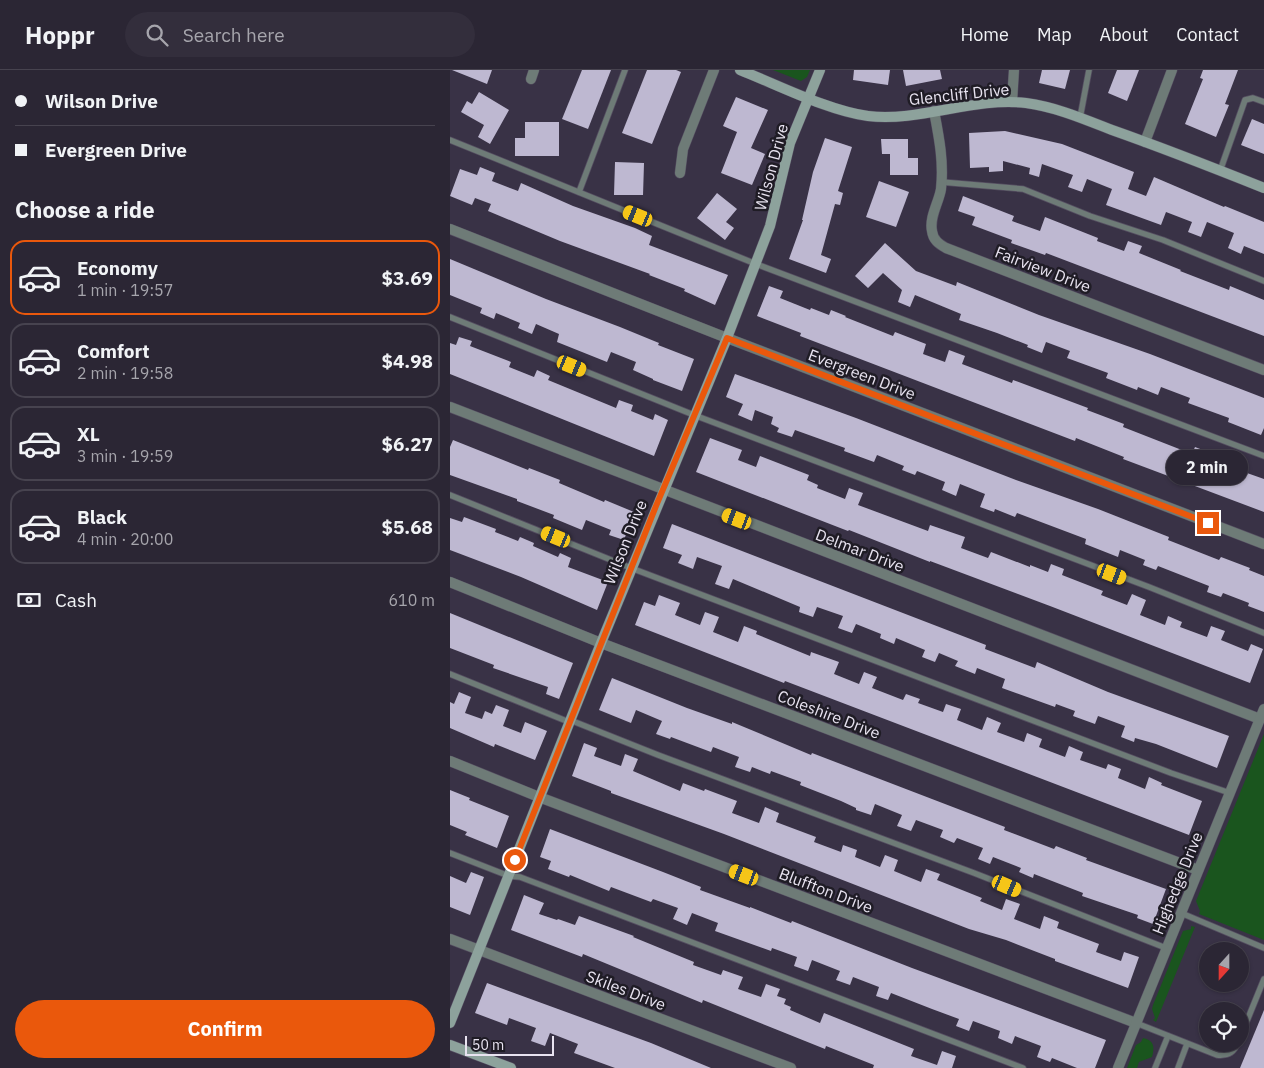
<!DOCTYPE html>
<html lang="en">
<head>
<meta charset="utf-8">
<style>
	:root { --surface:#2b2634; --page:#332e3c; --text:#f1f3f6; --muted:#a6a5ac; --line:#47434f; --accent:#ea580c }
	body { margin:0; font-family:"IBM Plex Sans",sans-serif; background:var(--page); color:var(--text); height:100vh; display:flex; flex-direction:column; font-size:19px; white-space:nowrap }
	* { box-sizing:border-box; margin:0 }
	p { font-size:16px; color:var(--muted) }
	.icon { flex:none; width:28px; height:28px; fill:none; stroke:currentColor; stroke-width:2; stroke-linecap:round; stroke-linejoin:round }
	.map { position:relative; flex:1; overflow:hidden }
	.panel { display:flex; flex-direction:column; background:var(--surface); width:450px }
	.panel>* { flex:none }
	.guide { display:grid; align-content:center; height:110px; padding:0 15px; background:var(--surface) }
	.needle { width:32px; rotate:201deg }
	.controls { position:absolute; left:749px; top:872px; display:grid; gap:10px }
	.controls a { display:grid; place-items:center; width:50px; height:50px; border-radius:50%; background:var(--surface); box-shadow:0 1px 4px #0004,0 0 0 1px var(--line); font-size:25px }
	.scale { position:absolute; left:15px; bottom:12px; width:89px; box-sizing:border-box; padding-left:5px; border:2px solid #e8e3f0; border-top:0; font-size:14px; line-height:18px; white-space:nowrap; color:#e8e3f0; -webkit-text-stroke:4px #1f1c25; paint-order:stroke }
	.end { position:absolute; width:22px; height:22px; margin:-11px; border:6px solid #ea580c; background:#fff; box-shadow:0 0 0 2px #fff }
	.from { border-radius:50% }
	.bubble { position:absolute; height:35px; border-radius:18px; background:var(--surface); box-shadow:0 1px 4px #0004,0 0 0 1px var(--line); font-size:16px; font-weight:700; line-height:35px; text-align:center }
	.car { position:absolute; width:15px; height:30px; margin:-15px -8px; border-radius:6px; box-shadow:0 0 4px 1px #0007; background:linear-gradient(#f5c518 24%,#345 0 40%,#f5c518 0 76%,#345 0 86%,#f5c518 0) }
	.guide b { display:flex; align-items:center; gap:18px; height:48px; font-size:19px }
	.guide b+b { border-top:1px solid var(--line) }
	.guide i { width:12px; height:12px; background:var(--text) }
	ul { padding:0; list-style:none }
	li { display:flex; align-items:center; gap:15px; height:75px; margin:0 10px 8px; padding:0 5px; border:2px solid var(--line); border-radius:15px }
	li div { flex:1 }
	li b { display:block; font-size:19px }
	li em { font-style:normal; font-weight:700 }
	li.current { border-color:var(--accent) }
	li>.icon { width:45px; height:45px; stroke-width:1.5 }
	h2 { padding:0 15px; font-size:22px; line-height:60px }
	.pay { display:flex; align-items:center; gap:12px; height:55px; padding:0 15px; font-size:19px }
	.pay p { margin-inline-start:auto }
	.button { display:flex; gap:10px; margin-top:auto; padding:10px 15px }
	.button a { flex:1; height:58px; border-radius:30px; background:var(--accent); color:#fff; font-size:20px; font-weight:700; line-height:58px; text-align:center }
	header { display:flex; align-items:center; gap:30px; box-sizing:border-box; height:70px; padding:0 25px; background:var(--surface); border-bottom:1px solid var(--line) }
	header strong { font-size:24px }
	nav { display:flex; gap:28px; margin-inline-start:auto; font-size:18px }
	.search { width:350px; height:45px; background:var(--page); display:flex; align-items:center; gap:12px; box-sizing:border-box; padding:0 18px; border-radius:28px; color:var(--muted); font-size:19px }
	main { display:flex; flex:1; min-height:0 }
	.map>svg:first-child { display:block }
	.green { fill:#1a551e }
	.building { fill:#beb8d1 }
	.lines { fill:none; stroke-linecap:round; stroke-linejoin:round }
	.lane-casing { stroke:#554e61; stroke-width:7 }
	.street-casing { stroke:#554e61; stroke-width:11 }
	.secondary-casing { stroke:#554e61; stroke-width:11 }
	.lane { stroke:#6e7b77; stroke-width:5.5 }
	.street { stroke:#6e7b77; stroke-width:10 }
	.secondary { stroke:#8da29c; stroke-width:10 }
	.route { stroke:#ea580c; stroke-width:6 }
	.labels { text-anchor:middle; stroke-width:5; stroke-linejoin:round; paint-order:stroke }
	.street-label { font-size:16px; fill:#e8e3f0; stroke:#1f1c25 }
</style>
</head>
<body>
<header>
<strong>Hoppr</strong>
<div class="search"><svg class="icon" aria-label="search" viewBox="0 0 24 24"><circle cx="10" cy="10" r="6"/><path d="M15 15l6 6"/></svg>Search here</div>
<nav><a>Home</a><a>Map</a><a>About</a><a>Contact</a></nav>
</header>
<main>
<section class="panel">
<div class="guide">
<b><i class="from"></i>Wilson Drive</b>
<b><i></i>Evergreen Drive</b>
</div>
<h2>Choose a ride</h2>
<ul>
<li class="current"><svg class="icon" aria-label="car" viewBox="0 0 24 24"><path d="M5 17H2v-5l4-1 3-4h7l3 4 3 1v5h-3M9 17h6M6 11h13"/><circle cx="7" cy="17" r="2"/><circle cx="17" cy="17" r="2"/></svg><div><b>Economy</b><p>1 min · 19:57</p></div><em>$3.69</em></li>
<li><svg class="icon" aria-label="car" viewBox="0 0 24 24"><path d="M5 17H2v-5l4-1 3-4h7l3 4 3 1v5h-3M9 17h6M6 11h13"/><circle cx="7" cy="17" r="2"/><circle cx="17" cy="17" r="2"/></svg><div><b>Comfort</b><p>2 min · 19:58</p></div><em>$4.98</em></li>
<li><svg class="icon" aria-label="car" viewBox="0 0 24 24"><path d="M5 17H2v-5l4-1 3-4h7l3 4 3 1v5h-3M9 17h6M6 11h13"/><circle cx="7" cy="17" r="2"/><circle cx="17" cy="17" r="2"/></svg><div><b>XL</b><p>3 min · 19:59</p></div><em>$6.27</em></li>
<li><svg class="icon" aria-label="car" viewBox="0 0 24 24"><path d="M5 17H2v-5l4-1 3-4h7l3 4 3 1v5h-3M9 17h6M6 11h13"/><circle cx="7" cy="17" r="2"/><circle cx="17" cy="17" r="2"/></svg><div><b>Black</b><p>4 min · 20:00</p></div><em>$5.68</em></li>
</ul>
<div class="pay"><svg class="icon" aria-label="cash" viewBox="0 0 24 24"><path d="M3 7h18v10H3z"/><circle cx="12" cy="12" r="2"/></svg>Cash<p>610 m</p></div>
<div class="button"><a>Confirm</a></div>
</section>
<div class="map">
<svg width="814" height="998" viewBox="0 0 814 998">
	<rect width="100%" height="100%" fill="#393246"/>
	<g class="green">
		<path d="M323,0H360L357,7L351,11Z"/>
		<path d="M814,664V870L749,844L750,841L746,831Z"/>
		<path d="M741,856L745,857L706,952L703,950L705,948L702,939L703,935L733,861L741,859Z"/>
		<path d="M693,968C704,970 705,977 702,987L689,992L687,998H677L686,975L691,972Z"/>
	</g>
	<g class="building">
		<path d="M2,0H42L37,14Z"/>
		<path d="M132,0H161L138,59L112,49Z"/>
		<path d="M197,0H226L231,2L202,74L172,63Z"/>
		<path d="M404,0H440L438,15L403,10Z"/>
		<path d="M453,0H490L492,9L456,16Z"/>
		<path d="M592,0H620L615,19L589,13Z"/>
		<path d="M667,0H689L677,31L658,23Z"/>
		<path d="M753,0H788L775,34L779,35L766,67L735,54L753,9L750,8Z"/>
		<path d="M29,22L59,40L40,74L28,67L34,55L11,42L17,31L22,34Z"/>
		<path d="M286,27L318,40L301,78L315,84L302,115L271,103L287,62L273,56Z"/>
		<path d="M802,49L814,54V84L791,75Z"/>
		<path d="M75,52H109V86H65V68H75Z"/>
		<path d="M555,61L612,74L684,102L678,119L696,126L704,107L774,137L775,136L814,152V184L794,176L791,184L778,178L784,163L757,152L751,167L738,162L742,152L716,142L711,155L656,135L662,119L637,109L632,122L618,117L623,105L592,94L589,107L579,104L580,98L553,91V101L539,102V97L520,98L519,63Z"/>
		<path d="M375,68L402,77L388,121L393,123L390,135L385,134L371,185L381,189L376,203L339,189L353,150H352L363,102Z"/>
		<path d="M431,69H458V88H468V105H440V84H432Z"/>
		<path d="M165,92L194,93L193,125H164Z"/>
		<path d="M30,97L45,103L42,111L68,121L71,113L123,136L185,158L202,166L199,175L278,205L265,235L234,221L235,219L199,205L200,204L110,171L38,141L41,134L25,128L22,135L0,126L10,99L27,105Z"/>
		<path d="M429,111L459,122L446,157L416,147Z"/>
		<path d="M267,123L287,139L276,152L284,158L275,170L247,148Z"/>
		<path d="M513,126L564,146L562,151L590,161L595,147L648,168L647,171L674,181L678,171L692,176L689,183L731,200L730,201L779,220L780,216L814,230V266L596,183L595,185L561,173L562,170L522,155L525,147L508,141Z"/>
		<path d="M435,173L466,201L506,216L507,212L589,245L700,284L814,328V358L811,365L778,352L779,348L738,333L740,328L711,317L708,325L688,317L687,320L656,308L658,303L617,288L620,281L596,272L592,283L577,277L578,275L547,263L509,250L511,244L465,225L460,237L448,232L452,220L433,203L418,218L405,206Z"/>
		<path d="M0,189L96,229L170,257L209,273L208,275L244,289L232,321L203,310V309L183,300L186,292L161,282L157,292L107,272L109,264L86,254L82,264L68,258L70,253L46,243L44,249L30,243L32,238L0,225Z"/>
		<path d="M319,216L333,221L330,228L360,240L361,238L379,245L381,240L396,246L395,247L443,266L445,262L476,274L473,284L495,292L499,280L515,286L512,294L562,313L563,310L638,338L637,340L674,354L673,357L742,384L745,377L758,382L757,384L798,399L797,403L814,409V442L673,389L674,387L626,368L625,371L350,266L351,263L307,246Z"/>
		<path d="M9,267L22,271L20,276L61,292L59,297L84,307L87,300L100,306L98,310L166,338L169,330L183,335L181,341L203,350L205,344L218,350L204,386L0,304V273L6,275Z"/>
		<path d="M285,304L406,348L566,410L648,439L719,467L718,470L769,490L771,487L800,498L799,500L814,506V542L798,536L799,533L773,523L771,527L757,522L759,516L708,496L706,500L693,495L695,490L670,480L668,487L635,474L636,469L567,443L565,447L545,439L544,442L530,437L535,424L510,414L506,426L492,420L495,412L467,401L465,405L452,400L454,396L427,385L424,392L394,381L395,378L345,360L342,367L327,362L329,358L321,354L323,347L305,340L302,351L288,345L293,334L276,327Z"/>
		<path d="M260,368L292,380L288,390L306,397L310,386L359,405L357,410L368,415L367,418L395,429L399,418L413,423L408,435L478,461L480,455L515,467L511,478L538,488L541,482L580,497V495L598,502L601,494L614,499L612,505L653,521L651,525L677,535L682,524L696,530L690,545L715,555L718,546L732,552L730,557L757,567L761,556L775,561L771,570L798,581L801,574L813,579L800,613L600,536L480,491V492L399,460L398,461L246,402Z"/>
		<path d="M3,370L78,400L79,398L110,410L109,413L154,432L155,430L184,442L174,470L159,465L161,460L136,450L132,460L103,448L104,445L67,431V429L0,405V377Z"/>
		<path d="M14,447L46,459L45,462L68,471L70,467L84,473L83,476L108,487L110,483L121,488L118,497L158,512L147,540L71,507L0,480V448L12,452Z"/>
		<path d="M222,454L536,575L535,579L585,598L587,592L658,622L779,666L767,698L706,674L685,668L684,672L671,667L675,656L648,646L645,654L623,646L625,641L606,634L605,637L552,618L555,609L527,598L525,604L505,596L508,591L489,583L485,592L472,587L475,580L446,568L444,574L430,568L431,564L406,554L402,563L388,558L393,546L367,537L363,547L349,542L350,537L283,509L279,519L265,514L272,496L247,487L243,499L228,493L232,485L213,478Z"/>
		<path d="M209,525L230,533L225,545L250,555L255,542L269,547L263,562L288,572L294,556L307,561L306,564L360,586L361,582L389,592L384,604L409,614L414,602L427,607L422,618L453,630L456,624L470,629L468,633L493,642L496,634L511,639L507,650L532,660L537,647L551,653L547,662L574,672L577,663L592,669L589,677L615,687L619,676L633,682L630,690L656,699L658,694L671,699L668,708L695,719L699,707L712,713L711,715L752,731L739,765L335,611L334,613L185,555L194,532L205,536Z"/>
		<path d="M0,543L123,593L109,629L96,624L98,617L43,598L44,595L0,578Z"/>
		<path d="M162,608L237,638L282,654V652L361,685L362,683L555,757L554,760L604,779L606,776L637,788L636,790L716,819L703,854L687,848L688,845L632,826L633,823L584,804L583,808L569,802L571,798L543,787L540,794L528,789L533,778L507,768L504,773L490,767L493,760L466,750L461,761L447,756L452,745L425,734L421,745L406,740V738L391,731L350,715L351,712L321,701L320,704L302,697L300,702L285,697L289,687L263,677L261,682L221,667L220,669L206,664L212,651L186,640L181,653L149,640Z"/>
		<path d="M9,622L21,627L15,643L32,649L35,641L42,644L46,635L59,640L53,656L71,663L75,652L97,661L85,690L45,674L44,677L0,658V632L4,634Z"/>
		<path d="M134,673L147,678L144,686L171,696L175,684L188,689L183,701L230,721L233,713L254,721L255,719L287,731L282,743L309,753L315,737L329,743L326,752L366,767L364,772L391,782L393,775L407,780L405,787L430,797L435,785L448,790L444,801L471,812L476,799L490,804L487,810L532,828L530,831L552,840L556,829L570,834L564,849L590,859L594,846L609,852L607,858L649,874L646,882L671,891L674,882L689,887L678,918L605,891V889L556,870L519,859L274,764L161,723V721L122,706Z"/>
		<path d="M0,720L20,728L19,730L59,746L47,778L15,765L17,762L0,755Z"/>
		<path d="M100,759L213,802L251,817L250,820L300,838V837L341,853L342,851L462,898L656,970L645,998H627L602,988L600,992L587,987L591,976L565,966L562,974L548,968L550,961L523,951L519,961L506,956L509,949L482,939L441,923L438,930L426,926L429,917L403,907L400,915L386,910L390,901L362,890L358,901L344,896L347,887L322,878L321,881L265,861L268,853L242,843L237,855L223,849L228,838L203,829L201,832L161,817L159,821L120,805L119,807L98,799L101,791L90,787Z"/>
		<path d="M21,802L34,807L20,845L0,837V806L16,813Z"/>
		<path d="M74,825L94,833L89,844L107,850L108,849L125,855L129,846L184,866L183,867L244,892L243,895L271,905L273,900L293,907L288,919L311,927L316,914L330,919L327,926L336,929L334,934L341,937L340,940L370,953L374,943L464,979L461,986L487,995L492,981L506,986L502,998H423L424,995L376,976L375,979L253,930L252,933L133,884L132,887L61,860Z"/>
		<path d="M37,913L201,973L261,998H165L124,983L128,974L100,963L95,976L81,971L86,958L59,948L57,955L25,943Z"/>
		<path d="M814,940V998H790Z"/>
	</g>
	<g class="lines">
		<g class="lane-casing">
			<g id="lane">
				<path d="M630,48L639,0"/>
				<path d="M0,70L306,194L814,386"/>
				<path d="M770,101L795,30L803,28L814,32"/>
				<path d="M491,112L573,119L640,146L713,170L814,211"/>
				<path d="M129,122L175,0"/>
				<path d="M0,247L244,345L699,517L814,563"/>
				<path d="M0,425L181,498L721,703L780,723"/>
				<path d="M0,604L119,652"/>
				<path d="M120,650L208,685L524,803L716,878"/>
				<path d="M0,783L59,806L70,807L573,998"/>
				<path d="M731,843L814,878"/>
				<path d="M686,953L767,985C777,986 784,983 787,974"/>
				<path d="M790,968L814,909"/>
				<path d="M705,998L718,966"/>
				<path d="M728,998L737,974"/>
			</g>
		</g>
		<g class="street-casing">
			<g id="street">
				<path d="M81,9L84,0"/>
				<path d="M562,32L564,0"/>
				<path d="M484,41C489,67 494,92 491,119C489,132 479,147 482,161C483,170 489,174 496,178L814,300"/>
				<path d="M695,72L722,0"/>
				<path d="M230,103L233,79L264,0"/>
				<path d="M0,159L277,268L814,474"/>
				<path d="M0,337L810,649"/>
				<path d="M0,512L151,573L748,800"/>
				<path d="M0,691L89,727L686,953"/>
				<path d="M0,869L341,998"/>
				<path d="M668,998L814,639"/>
			</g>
		</g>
		<g class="secondary-casing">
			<g id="secondary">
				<path d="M290,0C328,15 379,41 418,46C471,52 522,27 576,33C606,37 634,49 662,60C713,78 764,98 814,118"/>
				<path d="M0,953L151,573L277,268L320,156L340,73L370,0"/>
				<path d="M0,975L61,998"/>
			</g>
		</g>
		<use href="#lane" class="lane"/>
		<use href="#street" class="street"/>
		<use href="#secondary" class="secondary"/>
	</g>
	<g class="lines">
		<path class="route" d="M65,790L206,436L277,268L758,453"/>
	</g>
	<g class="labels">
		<g class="street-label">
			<text transform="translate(509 24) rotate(-6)" y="6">Glencliff Drive</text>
			<text transform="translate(321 97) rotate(-75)" y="6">Wilson Drive</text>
			<text transform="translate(593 199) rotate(21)" y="6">Fairview Drive</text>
			<text transform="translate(412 304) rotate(21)" y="6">Evergreen Drive</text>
			<text transform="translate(175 472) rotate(-68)" y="6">Wilson Drive</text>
			<text transform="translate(410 480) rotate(21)" y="6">Delmar Drive</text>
			<text transform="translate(379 644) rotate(21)" y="6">Coleshire Drive</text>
			<text transform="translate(727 813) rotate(-68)" y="6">Highedge Drive</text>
			<text transform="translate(376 820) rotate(21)" y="6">Bluffton Drive</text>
			<text transform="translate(176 920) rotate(21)" y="6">Skiles Drive</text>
		</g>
	</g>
</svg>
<div class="controls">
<a><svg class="needle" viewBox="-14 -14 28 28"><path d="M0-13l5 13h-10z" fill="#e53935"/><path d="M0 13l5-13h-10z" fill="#a6a5ac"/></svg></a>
<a><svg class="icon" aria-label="locate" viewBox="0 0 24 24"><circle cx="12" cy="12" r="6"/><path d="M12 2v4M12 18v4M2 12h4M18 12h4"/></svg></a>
</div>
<div class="scale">50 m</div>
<i class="end from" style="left:65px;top:790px"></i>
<i class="end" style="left:758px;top:453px"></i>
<div class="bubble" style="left:716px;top:380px;width:82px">2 min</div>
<i class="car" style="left:188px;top:146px;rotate:292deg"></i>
<i class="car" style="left:122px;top:296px;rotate:112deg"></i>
<i class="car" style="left:287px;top:449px;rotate:291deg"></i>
<i class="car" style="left:106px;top:467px;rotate:292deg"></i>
<i class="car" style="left:662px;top:504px;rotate:111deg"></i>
<i class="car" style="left:294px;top:805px;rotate:291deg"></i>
<i class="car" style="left:557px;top:816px;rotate:113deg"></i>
</div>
</main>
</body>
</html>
